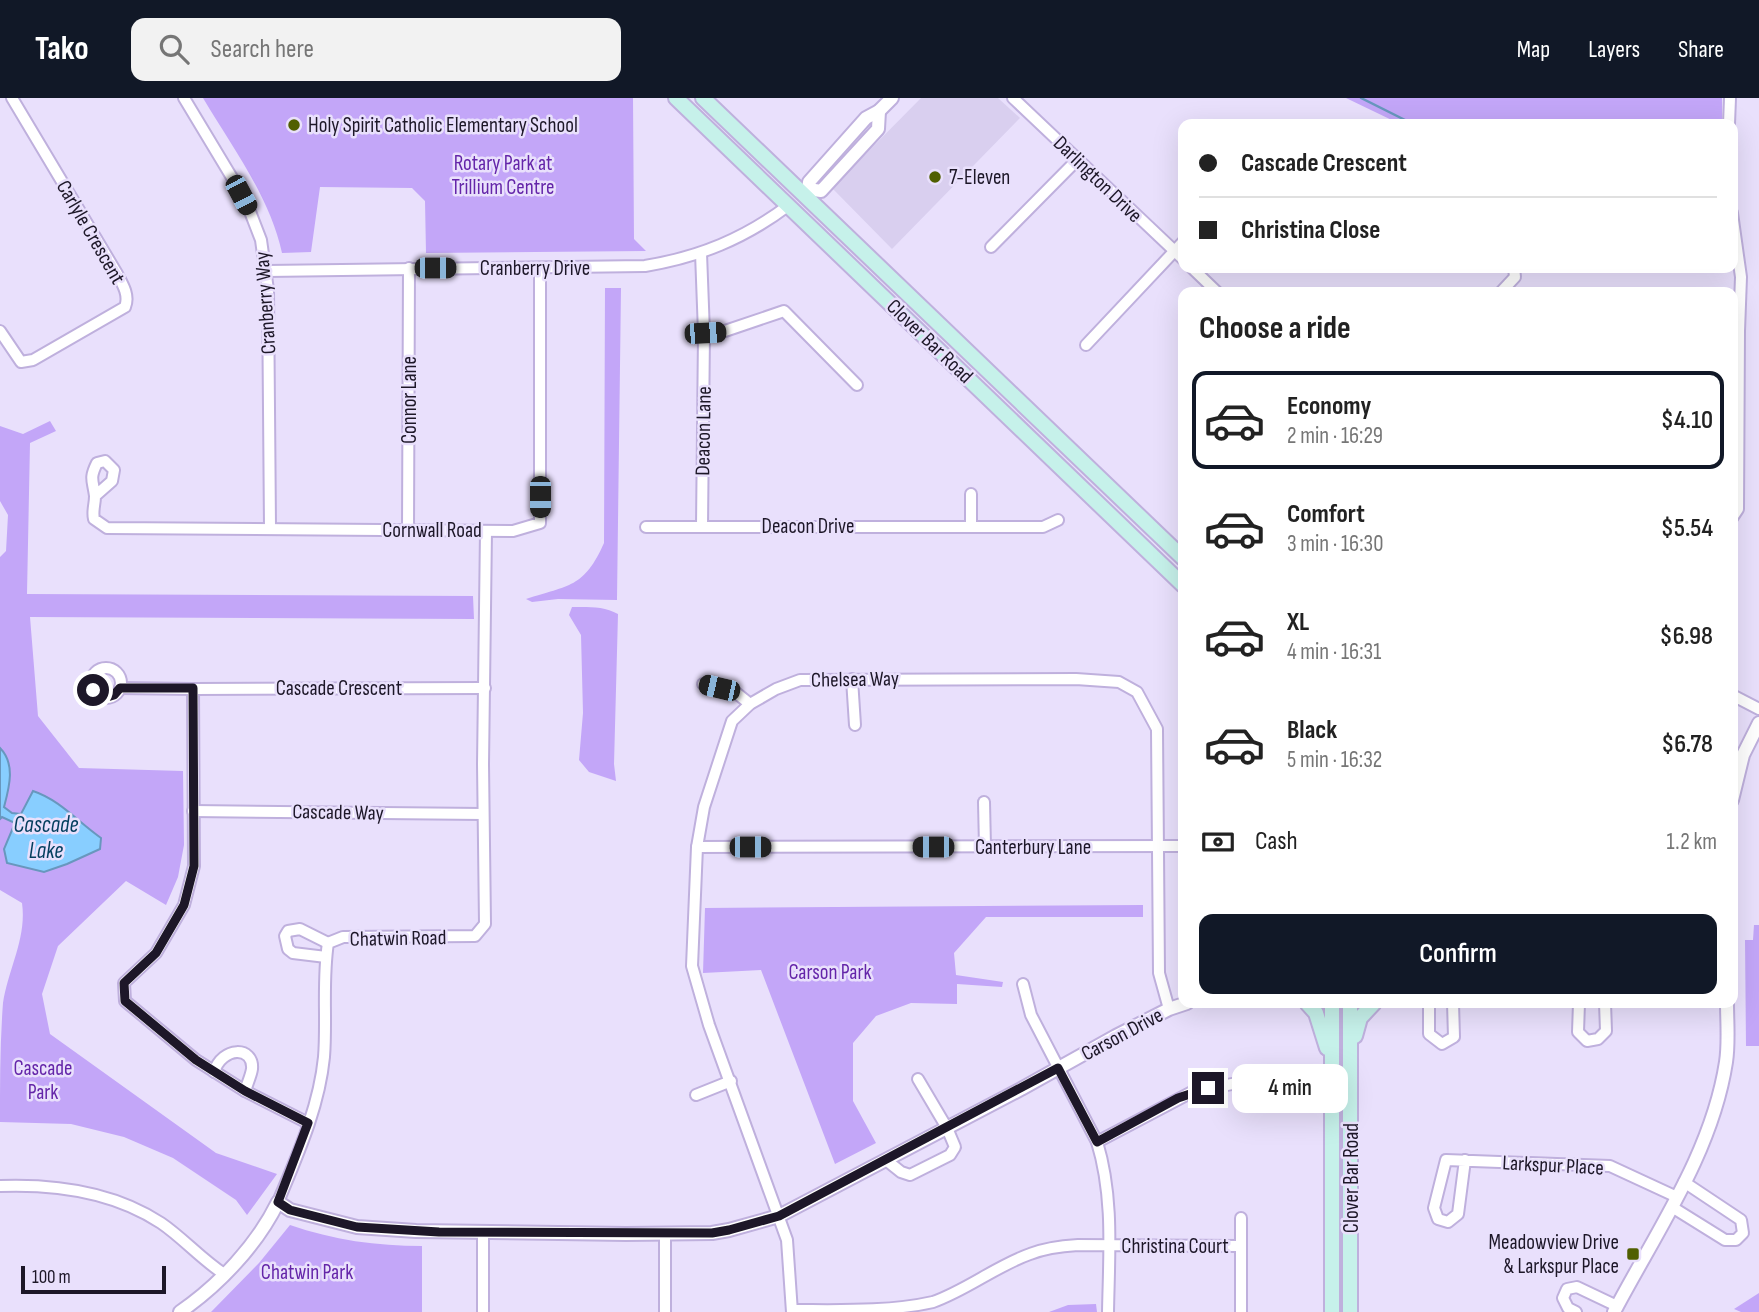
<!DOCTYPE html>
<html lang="en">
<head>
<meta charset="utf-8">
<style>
	:root { --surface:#fff; --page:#f2f2f2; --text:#222; --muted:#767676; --line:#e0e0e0; --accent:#111827 }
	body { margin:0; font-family:"Sofia Sans Condensed",sans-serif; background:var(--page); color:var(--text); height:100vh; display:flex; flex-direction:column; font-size:26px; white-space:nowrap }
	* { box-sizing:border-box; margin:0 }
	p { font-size:23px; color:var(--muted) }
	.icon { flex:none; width:38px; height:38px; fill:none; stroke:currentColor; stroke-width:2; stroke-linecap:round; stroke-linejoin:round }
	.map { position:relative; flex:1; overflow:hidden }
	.details { position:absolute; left:1178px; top:189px; width:560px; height:721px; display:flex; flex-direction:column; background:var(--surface); border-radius:14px; box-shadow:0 7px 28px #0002 }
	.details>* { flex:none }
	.banner { position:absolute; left:1178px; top:21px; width:560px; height:154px; border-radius:14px; box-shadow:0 7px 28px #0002; display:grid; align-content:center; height:154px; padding:0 21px; background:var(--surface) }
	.scale { position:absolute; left:21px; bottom:18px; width:145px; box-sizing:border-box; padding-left:7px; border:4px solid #1d1728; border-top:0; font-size:19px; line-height:24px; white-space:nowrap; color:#1d1728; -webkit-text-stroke:5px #e9e0fc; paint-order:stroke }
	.end { position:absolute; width:32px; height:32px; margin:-16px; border:9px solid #1d1728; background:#fff; box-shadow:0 0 0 4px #fff }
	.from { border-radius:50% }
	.bubble { position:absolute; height:49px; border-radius:14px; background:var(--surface); box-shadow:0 7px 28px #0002; font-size:23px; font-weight:600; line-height:49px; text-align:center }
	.car { position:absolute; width:21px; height:42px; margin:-21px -10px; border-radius:9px; box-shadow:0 0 5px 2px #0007; background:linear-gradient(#222 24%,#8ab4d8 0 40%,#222 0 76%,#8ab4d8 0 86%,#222 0) }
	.banner b { display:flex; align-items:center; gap:24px; height:66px; font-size:26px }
	.banner b+b { border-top:2px solid var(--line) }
	.banner i { width:18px; height:18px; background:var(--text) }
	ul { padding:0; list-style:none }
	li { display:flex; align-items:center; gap:21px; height:98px; margin:0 14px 10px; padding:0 7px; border:4px solid transparent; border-radius:14px }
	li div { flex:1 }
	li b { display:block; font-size:26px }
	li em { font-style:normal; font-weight:600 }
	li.active { border-color:var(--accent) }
	li>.icon { width:63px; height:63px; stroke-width:1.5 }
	h2 { padding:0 21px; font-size:32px; line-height:84px }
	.pay { display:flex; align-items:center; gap:18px; height:77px; padding:0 21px; font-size:26px }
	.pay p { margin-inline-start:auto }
	.primary-button { display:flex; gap:14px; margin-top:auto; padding:14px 21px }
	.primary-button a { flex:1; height:80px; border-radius:14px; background:var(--accent); color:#fff; font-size:28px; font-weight:600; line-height:80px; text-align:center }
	header { display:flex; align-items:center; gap:42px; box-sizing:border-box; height:98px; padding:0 35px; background:var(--accent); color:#fff }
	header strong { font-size:33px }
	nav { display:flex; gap:38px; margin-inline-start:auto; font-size:24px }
	.search { width:490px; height:63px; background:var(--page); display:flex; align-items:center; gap:18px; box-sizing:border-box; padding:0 24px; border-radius:14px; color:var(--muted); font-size:26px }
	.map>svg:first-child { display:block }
	.built { fill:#d9cfef }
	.green { fill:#c3a6f8 }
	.water { fill:#88ceff; stroke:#6897be; stroke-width:2 }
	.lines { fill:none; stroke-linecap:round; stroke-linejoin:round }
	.stream { stroke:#6897be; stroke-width:2.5 }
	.minor-casing { stroke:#bfb0dd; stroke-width:14 }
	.tertiary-casing { stroke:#bfb0dd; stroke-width:16 }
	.secondary-casing { stroke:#bfb0dd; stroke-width:18 }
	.minor { stroke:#fff; stroke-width:10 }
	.tertiary { stroke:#fff; stroke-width:12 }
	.secondary { stroke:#c6f1ea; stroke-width:14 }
	.route { stroke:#1d1728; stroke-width:9 }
	.poi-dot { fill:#505f01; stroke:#e9e0fc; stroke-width:2.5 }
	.labels { text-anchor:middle; stroke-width:5; stroke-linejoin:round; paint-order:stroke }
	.poi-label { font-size:21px; fill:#1d1728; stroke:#e9e0fc; text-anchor:start }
	.park-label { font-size:21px; fill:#6425a9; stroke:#e9e0fc }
	.street-label { font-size:21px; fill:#1d1728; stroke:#e9e0fc }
	.water-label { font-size:23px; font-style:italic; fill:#033e5e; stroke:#e9e0fc }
</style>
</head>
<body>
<header>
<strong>Tako</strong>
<div class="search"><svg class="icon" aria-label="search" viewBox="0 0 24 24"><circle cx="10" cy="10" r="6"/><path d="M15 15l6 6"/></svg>Search here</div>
<nav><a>Map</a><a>Layers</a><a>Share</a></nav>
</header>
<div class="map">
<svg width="1759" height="1214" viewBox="0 0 1759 1214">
	<rect width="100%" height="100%" fill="#e9e0fc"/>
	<path class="built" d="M921,0H998L1020,20L892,151L832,90Z"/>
	<g class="green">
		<path d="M203,0H633L634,141L646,153L426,155L425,103L412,90L320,89L311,154L282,155C270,99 232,49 203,0Z"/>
		<path d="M1346,0H1722V26H1400Z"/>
		<path d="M605,190H621L617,502L558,501L532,504L526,501C569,487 584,490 604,445Z"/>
		<path d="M50,323L56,333L30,345L27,496L473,498L474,521L30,519L38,618L79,670L183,673L184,747L178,779L166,807L126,783L58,848L42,896L50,936L216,1055L277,1076L247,1117L236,1102L173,1060L124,1039L71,1026L0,1024C0,985 0,944 3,905C8,871 27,840 22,805L0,792V721L1,719L15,725L7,765L43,774L101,740L44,697L33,693L21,716L12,715L4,709C9,690 15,666 0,650V459L6,453L8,417L0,403V328L23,336Z"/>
		<path d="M572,509C588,509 604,508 618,516L614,666L616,683L589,674L579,662L583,615L581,537L569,517Z"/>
		<path d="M1143,807V819H986L954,855L956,877L1003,884L1002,889L957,886V906L911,905L876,918L853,945V1003L876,1045L835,1066L761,872L703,875L705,810Z"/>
		<path d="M1754,827H1759V948H1746L1745,842H1753Z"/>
		<path d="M290,1127C333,1142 377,1148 422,1148V1214H211L259,1165Z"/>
		<path d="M1759,1195V1214H1741L1734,1211Z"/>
		<path d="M1096,1206L1097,1214H1049L1068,1207Z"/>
	</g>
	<path class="water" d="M0,650C16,666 9,690 4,709L12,715L21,716L33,693C60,702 78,724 101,740L100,751L67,766L44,774L7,765L4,751L15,725L2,719L0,721Z"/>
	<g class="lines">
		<path class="stream" d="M1361,0L1413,26"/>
		<g class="minor-casing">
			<g id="minor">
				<path d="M184,0L234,83L249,111L261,142L268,192L270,429"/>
				<path d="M1013,0L1183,161"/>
				<path d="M1729,26L1730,0"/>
				<path d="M1732,115L1741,179L1739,233L1738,411L1732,420"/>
				<path d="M991,149L1078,61"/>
				<path d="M701,155L704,235L702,428"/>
				<path d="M1192,170L1217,194"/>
				<path d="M267,173L645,168C699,159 744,141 789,107"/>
				<path d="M1501,194L1515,179L1514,170"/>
				<path d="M0,233L21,264L33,262L125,209C130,197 122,185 116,174L12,0"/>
				<path d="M704,235L722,234L784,213L857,287"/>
				<path d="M1086,247L1183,144"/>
				<path d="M971,396V428"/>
				<path d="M95,398L112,383L114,372L105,363L97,365C89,381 93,382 95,398C95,407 92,413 94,421L107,430L513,433L540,425V170"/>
				<path d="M646,429H1043L1058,422"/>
				<path d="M408,433L409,170"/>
				<circle cx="106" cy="585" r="15"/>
				<path d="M852,581L855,627"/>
				<path d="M703,586L735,594L750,606"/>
				<path d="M120,590L193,591"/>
				<path d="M1732,597L1759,611"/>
				<path d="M984,704L985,749"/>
				<path d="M193,713L483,716"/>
				<path d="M697,749L1183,748"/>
				<path d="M326,859L293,855L288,851L285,838L288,833L300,831L328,845"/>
				<path d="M1023,886L1031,917L1097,1044C1114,1099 1109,1157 1108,1214"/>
				<path d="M1429,905V936L1442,946L1454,939L1453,905"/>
				<path d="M1579,905L1578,934L1587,943L1598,941L1606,933L1605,905"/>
				<path d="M214,974C222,948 254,948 252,971C251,978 247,986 245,993"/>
				<path d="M696,997L731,983"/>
				<path d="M308,1025L245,993L196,962L125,903L124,885L156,855L184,807L194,768L193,591L485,590"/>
				<path d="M1097,1044L1192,994L1242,984"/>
				<path d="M886,1062L901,1074L910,1077L950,1057L955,1049L947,1030L918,981"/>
				<path d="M1465,1062L1458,1116L1448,1124L1438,1121L1434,1110L1446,1062L1610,1068L1677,1099"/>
				<path d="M0,1088C55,1086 114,1094 161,1125C183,1140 201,1161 224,1176"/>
				<path d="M278,1104C297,1058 319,1010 324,959C327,922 322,883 328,845L343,839L475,838L485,826L483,666L486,433"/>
				<path d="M1672,1109L1725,1142H1736L1743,1135L1741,1122L1684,1084"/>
				<path d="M665,1135V1214"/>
				<path d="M792,1212C837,1212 889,1214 933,1204C967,1192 996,1168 1030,1156C1045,1150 1062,1148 1078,1147L1241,1148"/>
				<path d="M483,1214V1134"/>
				<path d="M792,1214L787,1142L709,927L692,868L697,749L704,709L732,623L750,606L776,591L800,582L1076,581L1119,584L1137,594L1157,631L1159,875L1169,911"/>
				<path d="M1241,1214V1120"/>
				<path d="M1576,1214L1568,1210L1563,1200L1567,1191L1577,1189L1617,1208"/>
			</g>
		</g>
		<g class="tertiary-casing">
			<g id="tertiary">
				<path d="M808,91L809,84L866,20L879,13L892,0"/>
				<path d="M808,91L821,93L878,31L879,13"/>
				<path d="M1732,702L1743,657L1759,625"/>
				<path d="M180,1214C219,1187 257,1147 278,1104L290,1112L357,1129L416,1133L626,1136L712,1135L729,1132L779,1118L1021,991L1116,938L1169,911L1187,905"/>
				<path d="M1614,1214C1656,1134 1712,1055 1726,964C1729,945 1727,924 1727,905"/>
			</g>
		</g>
		<g class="secondary-casing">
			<g id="secondary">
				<path d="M676,0L1183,487"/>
				<path d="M703,0L1183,460"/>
				<path d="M1307,905L1316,915L1327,950"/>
				<path d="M1350,905V1214"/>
				<path d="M1355,938L1360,920L1374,905"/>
				<path d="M1332,1214V905"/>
			</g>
		</g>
		<use href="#minor" class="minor"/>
		<use href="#tertiary" class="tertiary"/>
		<use href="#secondary" class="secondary"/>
	</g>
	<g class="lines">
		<path class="route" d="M93,592L104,600L114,597L120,590H193L194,768L184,807L156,855L124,885L125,903L196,962L245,993L308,1025L278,1104L290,1112L357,1129L439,1134L712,1135L729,1132L779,1118L1058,970L1097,1044L1178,1000L1208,990"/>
	</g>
	<g class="poi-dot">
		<circle cx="294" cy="27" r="7"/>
		<circle cx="935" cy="79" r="7"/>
		<rect x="1626" y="1149" width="14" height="14" rx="3.5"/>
	</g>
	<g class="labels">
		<g class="poi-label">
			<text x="308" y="34">Holy Spirit Catholic Elementary School</text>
			<text x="949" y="86">7-Eleven</text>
			<text x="1619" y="1151" text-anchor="end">Meadowview Drive<tspan x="1619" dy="24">&amp; Larkspur Place</tspan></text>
		</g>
		<g class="park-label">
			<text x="503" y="72">Rotary Park at<tspan x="503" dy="24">Trillium Centre</tspan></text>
			<text x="830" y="881">Carson Park</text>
			<text x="43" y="977">Cascade<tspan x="43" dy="24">Park</tspan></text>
			<text x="307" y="1181">Chatwin Park</text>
		</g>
		<g class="street-label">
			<text transform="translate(1098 81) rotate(44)" y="7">Darlington Drive</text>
			<text transform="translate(91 134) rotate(60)" y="7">Carlyle Crescent</text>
			<text x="535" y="177">Cranberry Drive</text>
			<text transform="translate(265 205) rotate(-94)" y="7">Cranberry Way</text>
			<text transform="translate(930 243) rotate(44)" y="7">Clover Bar Road</text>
			<text transform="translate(409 302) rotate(-90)" y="7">Connor Lane</text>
			<text transform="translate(703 333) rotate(-89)" y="7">Deacon Lane</text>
			<text x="808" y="435">Deacon Drive</text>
			<text x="432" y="439">Cornwall Road</text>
			<text transform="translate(855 581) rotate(-1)" y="7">Chelsea Way</text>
			<text x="339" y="597">Cascade Crescent</text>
			<text transform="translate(338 714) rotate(1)" y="7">Cascade Way</text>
			<text x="1033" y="756">Canterbury Lane</text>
			<text transform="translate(398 840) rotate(-1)" y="7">Chatwin Road</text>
			<text transform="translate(1122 936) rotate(-28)" y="7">Carson Drive</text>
			<text transform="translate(1553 1067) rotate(3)" y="7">Larkspur Place</text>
			<text transform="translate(1351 1080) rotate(-90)" y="7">Clover Bar Road</text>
			<text x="1175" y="1155">Christina Court</text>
		</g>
		<g class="water-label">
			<text x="46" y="734">Cascade<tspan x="46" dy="26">Lake</tspan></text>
		</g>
	</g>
</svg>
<div class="scale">100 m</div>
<i class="end from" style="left:93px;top:592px"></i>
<i class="end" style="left:1208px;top:990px"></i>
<div class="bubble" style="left:1232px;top:966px;width:116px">4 min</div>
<i class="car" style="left:241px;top:97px;rotate:152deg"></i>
<i class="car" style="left:435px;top:170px;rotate:90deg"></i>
<i class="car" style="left:705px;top:235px;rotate:87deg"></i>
<i class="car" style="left:540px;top:399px;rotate:180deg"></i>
<i class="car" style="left:719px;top:590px;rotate:283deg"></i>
<i class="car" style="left:750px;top:749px;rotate:90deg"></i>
<i class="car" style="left:933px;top:749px;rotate:270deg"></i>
<div class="banner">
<b><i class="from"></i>Cascade Crescent</b>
<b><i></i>Christina Close</b>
</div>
<section class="details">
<h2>Choose a ride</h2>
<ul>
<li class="active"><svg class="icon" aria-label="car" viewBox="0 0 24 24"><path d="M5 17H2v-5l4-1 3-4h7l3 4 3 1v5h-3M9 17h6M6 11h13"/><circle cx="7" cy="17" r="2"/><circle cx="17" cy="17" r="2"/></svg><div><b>Economy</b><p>2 min · 16:29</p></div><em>$4.10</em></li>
<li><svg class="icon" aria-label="car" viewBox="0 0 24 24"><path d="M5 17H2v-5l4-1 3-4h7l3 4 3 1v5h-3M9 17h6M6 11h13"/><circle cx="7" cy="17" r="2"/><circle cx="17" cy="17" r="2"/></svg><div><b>Comfort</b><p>3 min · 16:30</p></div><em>$5.54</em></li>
<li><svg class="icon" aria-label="car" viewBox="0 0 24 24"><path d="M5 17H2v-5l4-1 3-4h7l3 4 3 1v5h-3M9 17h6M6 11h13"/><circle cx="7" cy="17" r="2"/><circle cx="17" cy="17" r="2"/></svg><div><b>XL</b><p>4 min · 16:31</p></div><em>$6.98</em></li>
<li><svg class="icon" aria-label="car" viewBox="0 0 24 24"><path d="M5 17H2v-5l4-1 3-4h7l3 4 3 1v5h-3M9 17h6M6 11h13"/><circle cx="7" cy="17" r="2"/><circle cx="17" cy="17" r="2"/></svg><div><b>Black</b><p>5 min · 16:32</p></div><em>$6.78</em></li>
</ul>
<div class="pay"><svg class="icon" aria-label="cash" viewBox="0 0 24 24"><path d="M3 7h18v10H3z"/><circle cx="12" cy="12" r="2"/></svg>Cash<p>1.2 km</p></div>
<div class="primary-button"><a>Confirm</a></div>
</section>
</div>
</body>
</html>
